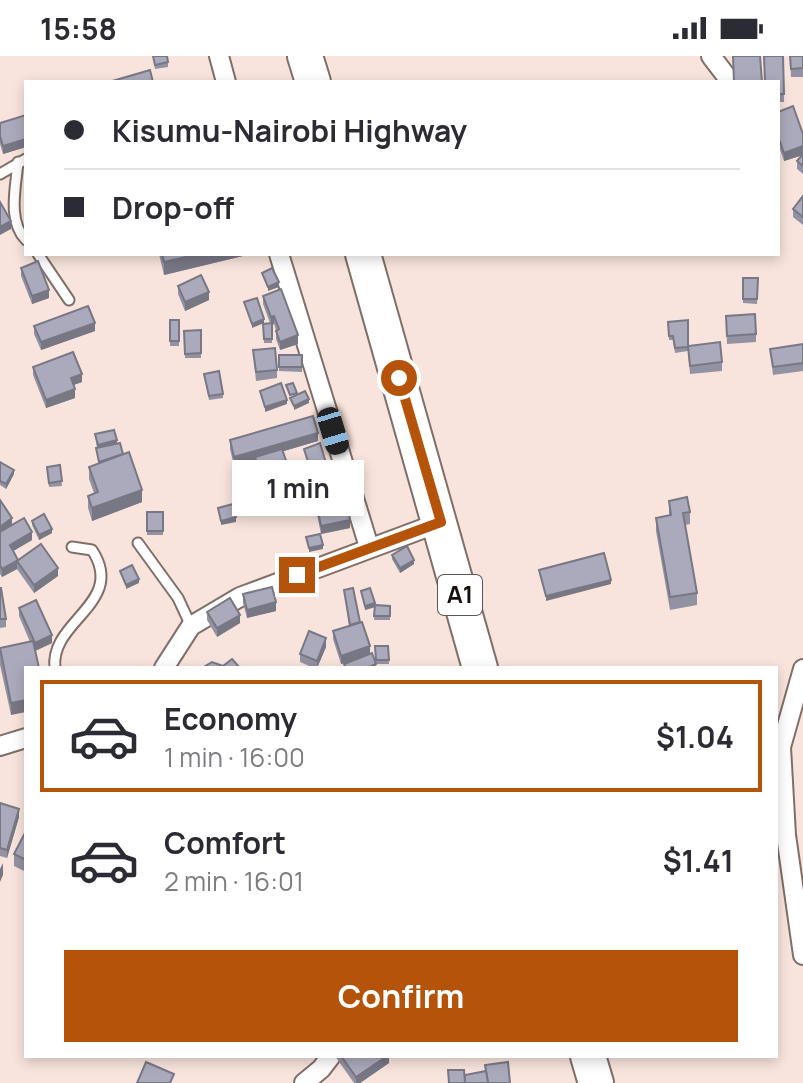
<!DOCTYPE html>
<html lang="en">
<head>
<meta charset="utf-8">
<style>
	:root { --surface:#fff; --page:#f2f2f3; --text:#2b2b33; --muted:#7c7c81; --line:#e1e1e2; --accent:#b45309 }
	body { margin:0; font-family:Manrope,sans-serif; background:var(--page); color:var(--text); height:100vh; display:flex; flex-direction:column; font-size:30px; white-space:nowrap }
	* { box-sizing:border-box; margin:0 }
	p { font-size:26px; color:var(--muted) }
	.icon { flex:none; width:44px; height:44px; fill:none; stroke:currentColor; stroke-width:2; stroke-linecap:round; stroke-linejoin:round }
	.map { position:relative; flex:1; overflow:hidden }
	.panel { position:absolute; left:24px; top:610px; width:754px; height:392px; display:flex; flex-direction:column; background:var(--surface); border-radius:0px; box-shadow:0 4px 12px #0003 }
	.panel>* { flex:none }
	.hud { position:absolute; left:24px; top:24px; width:756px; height:176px; border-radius:0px; box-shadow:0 4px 12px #0003; display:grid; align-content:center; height:176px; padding:0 40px; background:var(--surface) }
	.end { position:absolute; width:36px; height:36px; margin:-18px; border:10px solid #b45309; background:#fff; box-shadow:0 0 0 4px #fff }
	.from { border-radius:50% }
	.bubble { position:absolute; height:56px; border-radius:0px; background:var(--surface); box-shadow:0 4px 12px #0003; font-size:26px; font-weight:700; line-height:56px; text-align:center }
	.car { position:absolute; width:24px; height:48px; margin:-24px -12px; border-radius:10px; box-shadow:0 0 6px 2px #0007; background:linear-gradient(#222 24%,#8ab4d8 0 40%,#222 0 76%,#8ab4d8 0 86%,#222 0) }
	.hud b { display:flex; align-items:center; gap:28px; height:76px; font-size:30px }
	.hud b+b { border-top:2px solid var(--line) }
	.hud i { width:20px; height:20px; background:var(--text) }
	ul { padding:14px 0 0; list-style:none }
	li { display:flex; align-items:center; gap:24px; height:112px; margin:0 16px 12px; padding:0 24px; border:4px solid transparent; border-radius:0px }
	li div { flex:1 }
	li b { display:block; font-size:30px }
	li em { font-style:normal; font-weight:700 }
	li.selected { border-color:var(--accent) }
	li>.icon { width:72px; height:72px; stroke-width:1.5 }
	.primary-button { display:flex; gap:16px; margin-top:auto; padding:16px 40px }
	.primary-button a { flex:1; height:92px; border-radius:0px; background:var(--accent); color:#fff; font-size:32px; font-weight:700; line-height:92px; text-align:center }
	.status { display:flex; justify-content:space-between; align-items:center; height:56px; padding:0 40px; background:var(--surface); direction:ltr }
	.status svg { height:22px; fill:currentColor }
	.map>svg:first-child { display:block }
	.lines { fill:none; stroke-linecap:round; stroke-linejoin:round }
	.lane-casing { stroke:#806f68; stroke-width:13 }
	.street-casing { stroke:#806f68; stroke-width:22 }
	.highway-casing { stroke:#806f68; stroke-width:38 }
	.lane { stroke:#fff; stroke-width:9 }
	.street { stroke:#fff; stroke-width:18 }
	.highway { stroke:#fff; stroke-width:34 }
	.wall { fill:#9392a2 }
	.shaded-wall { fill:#787784 }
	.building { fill:#abaabc; stroke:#787784; stroke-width:2 }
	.route { stroke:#b45309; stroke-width:10 }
	.labels { text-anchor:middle; stroke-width:6; stroke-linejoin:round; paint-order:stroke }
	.shield { fill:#fff; stroke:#5c5755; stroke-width:2 }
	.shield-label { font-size:24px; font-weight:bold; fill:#160f0c }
</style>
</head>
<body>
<div class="status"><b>15:58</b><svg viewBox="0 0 49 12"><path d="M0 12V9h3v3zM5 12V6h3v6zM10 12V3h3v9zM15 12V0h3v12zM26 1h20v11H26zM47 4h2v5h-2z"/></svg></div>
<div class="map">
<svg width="803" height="1027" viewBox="0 0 803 1027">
	<rect width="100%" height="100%" fill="#f8e4dc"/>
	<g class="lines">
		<g class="lane-casing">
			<g id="lane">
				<path d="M18,106C16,130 7,165 26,184"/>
				<path d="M0,118L26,103"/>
				<path d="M38,198L69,244"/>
				<path d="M138,487L178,542L191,570"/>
				<path d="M55,612C49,565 127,547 92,494L72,491"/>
			</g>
		</g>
		<g class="street-casing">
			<g id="street">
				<path d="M219,0L226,26"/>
				<path d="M711,0L727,21"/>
				<path d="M279,198L369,491"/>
				<path d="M164,612L191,570L240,541L441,466"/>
				<path d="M803,613L781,691L786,779L803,899"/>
				<path d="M0,690L26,682"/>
				<path d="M304,1027L321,1013L331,1000"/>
			</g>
		</g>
		<g class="highway-casing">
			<g id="highway">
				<path d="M305,0L313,26"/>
				<path d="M363,198L480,612"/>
				<path d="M588,1000L596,1027"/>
			</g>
		</g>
		<use href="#lane" class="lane"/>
		<use href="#street" class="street"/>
		<use href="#highway" class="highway"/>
	</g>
	<g class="wall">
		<path d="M153,0L168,6V11L155,13Z"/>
		<path d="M783,0L784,46H778V26Z"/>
		<path d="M790,0H803V21H791Z"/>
		<path d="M778,56L803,78V118L797,113V105L803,99L784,105L778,88Z"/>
		<path d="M26,59V91L3,98L0,88V67Z"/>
		<path d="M803,140V169L793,161V153Z"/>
		<path d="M159,198H251L164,219Z"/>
		<path d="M21,212L49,242L32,248L21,220Z"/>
		<path d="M743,222H758L757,248L743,247Z"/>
		<path d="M178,230L209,244L185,255L178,238Z"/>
		<path d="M263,240L298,288L280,294L276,283V274L274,268L272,269V287H264L263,268L270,267L263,248Z"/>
		<path d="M726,260L756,278V286L727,288Z"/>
		<rect x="170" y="264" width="9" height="26"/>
		<path d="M668,266L688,290L722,306V315L690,318L688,295L675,297L673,284H669Z"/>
		<path d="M34,270L95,275L41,294L34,278Z"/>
		<path d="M201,274V302H185L184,275Z"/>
		<path d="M803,288V315L773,319L770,293Z"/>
		<path d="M253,294L277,314V322L256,325Z"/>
		<path d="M279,299H302V316L279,315Z"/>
		<path d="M33,311L82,326L73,329L75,342L46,352L33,319Z"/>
		<path d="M204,318L223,338V342L209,344Z"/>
		<path d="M95,378L117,388L123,398L142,446L92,465L88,452V440L94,437L89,423V411L99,407Z"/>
		<path d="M230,384L318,385L283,395L291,427L264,436L255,409V403L234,410L230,393Z"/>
		<path d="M0,406L14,418L6,433L0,429Z"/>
		<path d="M60,409L62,430L49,431L47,415Z"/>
		<path d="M322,426L350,472L321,478L315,449V441L325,438Z"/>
		<path d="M0,444L12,469L32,484L13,495L18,504L58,520L34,537L17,513L2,521L0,518Z"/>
		<path d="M669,445L690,456V468L685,469L697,537V549L670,554L656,475V462L669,460Z"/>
		<rect x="147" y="456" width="16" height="23"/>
		<path d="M32,465L52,477L39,484L32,469Z"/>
		<path d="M392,499L414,508L400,517L392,503Z"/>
		<path d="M0,532L6,563V571L0,572Z"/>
		<path d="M344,534L360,566L370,597L376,607L375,590H388L389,608H376V612H344V608L355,604L341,608L333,583V575L349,570Z"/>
		<path d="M361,535L375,551L390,550V564H374L375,551L365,554Z"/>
		<path d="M243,538L276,555L247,562L243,547Z"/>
		<path d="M19,552L52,587L35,595L11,659L0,609V592L30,586L19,560Z"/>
		<path d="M207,556L240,567L217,581L207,564Z"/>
		<path d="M326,591L317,612H314L300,606V598Z"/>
		<path d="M0,747L19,761L7,802L0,800Z"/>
		<path d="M26,775V816L14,810V798Z"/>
		<path d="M335,1000H389V1007L360,1027H354Z"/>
	</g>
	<g class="shaded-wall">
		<path d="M26,83V91L3,98V90Z"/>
		<path d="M803,90V99L784,105V97Z"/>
		<path d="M11,165V173L0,179V171Z"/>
		<path d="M199,198H251L164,219V206Z"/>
		<path d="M279,226V231L268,235V231Z"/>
		<path d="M49,234V242L32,248V240Z"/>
		<path d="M209,236V244L185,255V246Z"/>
		<path d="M274,260V268L271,269V261Z"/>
		<path d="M264,263V267L252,272V268Z"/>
		<path d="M95,267V275L41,294V286Z"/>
		<path d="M298,279V288L280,294V286Z"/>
		<path d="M82,318V326L71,330V322Z"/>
		<path d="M75,333V342L46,352V344Z"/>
		<path d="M309,343V347L294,354V350Z"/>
		<path d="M287,344V348L265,356V351Z"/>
		<path d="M318,377V385L234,410V401Z"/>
		<path d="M117,384V389L98,393V389Z"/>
		<path d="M327,410V414L311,419V415Z"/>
		<path d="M14,414V418L6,433V428Z"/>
		<path d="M291,419V427L264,436V428Z"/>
		<path d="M142,434V446L92,465V452Z"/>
		<path d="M236,461V466L221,469V465Z"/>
		<path d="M12,462V470L0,479V471Z"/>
		<path d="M350,464V472L321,478V470Z"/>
		<path d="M52,473V477L39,484V479Z"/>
		<path d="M32,476V484L10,497V489Z"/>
		<path d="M323,489V493L309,496V492Z"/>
		<path d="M414,504V508L400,517V512Z"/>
		<path d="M17,505V513L2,521V513Z"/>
		<path d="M58,512V520L34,537V529Z"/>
		<path d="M139,523V527L126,533V529Z"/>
		<path d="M611,524V528L546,545V540Z"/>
		<path d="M276,546V555L247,562V554Z"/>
		<path d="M375,547V551L365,554V550Z"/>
		<path d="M240,559V567L217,581V572Z"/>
		<path d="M52,579V587L35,595V587Z"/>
		<path d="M326,582V591L317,612V605Z"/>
		<path d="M370,590V599L341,608V600Z"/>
		<path d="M26,644V656L11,659V647Z"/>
		<path d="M19,753V761L7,802V794Z"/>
		<path d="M3,807V819L0,826V813Z"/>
		<path d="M387,1000H389V1007L360,1027H356V1021Z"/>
	</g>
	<g class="building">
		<path d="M153,0H167L168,6L155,9Z"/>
		<path d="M733,0H760L762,26H734Z"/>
		<path d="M764,0H783L784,38H778V26H765Z"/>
		<path d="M790,0H803V12L791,13Z"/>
		<path d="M150,14L153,26H109Z"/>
		<path d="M793,50L803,78V90L784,97L778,80V56Z"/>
		<path d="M26,59V83L3,90L0,80V67Z"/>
		<path d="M803,98V110L797,105Z"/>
		<path d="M803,140V161L793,153Z"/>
		<path d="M0,146L11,165L0,171Z"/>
		<path d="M162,198H199L164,206Z"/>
		<path d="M38,205L49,234L32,240L21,212Z"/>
		<path d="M272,212L279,226L268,231L262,217Z"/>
		<path d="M201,219L209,236L185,246L178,230Z"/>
		<path d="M743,222H758L757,243H743Z"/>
		<path d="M281,233L298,279L280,286L276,275L279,273L274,260L271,261L263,240Z"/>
		<path d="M257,242L264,263L252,268L244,246Z"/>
		<path d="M88,250L95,267L41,286L34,270Z"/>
		<path d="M755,258L756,278L727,280L726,260Z"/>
		<rect x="170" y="264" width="9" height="21"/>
		<path d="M688,264V291L675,292L673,280H669L668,266Z"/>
		<path d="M272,267V283H264L263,268Z"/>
		<path d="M201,274V297L185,298L184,275Z"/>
		<path d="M720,286L722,306L690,310L688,290Z"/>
		<path d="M803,288V307L773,311L770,293Z"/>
		<path d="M275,292L277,314L256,316L253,294Z"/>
		<path d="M73,296L82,318L71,322L75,333L46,344L33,311Z"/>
		<rect x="279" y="299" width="23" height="12"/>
		<path d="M219,315L223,338L209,340L204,318Z"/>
		<path d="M281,327L287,344L265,351L260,335Z"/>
		<path d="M293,327L297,337L290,339L286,329Z"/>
		<path d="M305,335L309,343L294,350L290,342Z"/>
		<path d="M313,360L318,377L234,401L230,384Z"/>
		<path d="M114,374L117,384L98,389L95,378Z"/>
		<path d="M120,387L123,398L99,406L96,392Z"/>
		<path d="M320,387L327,410L311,415L304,393Z"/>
		<path d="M282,393L291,419L264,428L255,401Z"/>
		<path d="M129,396L142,434L92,452L88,440L98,436L89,411Z"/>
		<path d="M0,406L14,414L6,428L0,425Z"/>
		<path d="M60,409L62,425L49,427L47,411Z"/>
		<path d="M334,422L339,435L326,438L322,426Z"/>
		<path d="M344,434L350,464L321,470L315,441Z"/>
		<path d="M687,441L690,456L683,457L697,537L670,541L656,462L671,459L669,445Z"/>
		<path d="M0,444L12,462L0,471Z"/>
		<path d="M233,448L236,461L221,465L218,452Z"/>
		<rect x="147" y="456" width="16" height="19"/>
		<path d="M44,458L52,473L39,479L32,465Z"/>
		<path d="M24,462L32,476L10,489L18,504L2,513L0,509V476Z"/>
		<path d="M320,478L323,489L309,492L306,481Z"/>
		<path d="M41,488L58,512L34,529L17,505Z"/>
		<path d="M407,490L414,504L400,512L392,499Z"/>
		<path d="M604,497L611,524L546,540L539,514Z"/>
		<path d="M132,509L139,523L126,529L120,515Z"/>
		<path d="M272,531L276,546L247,554L243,538Z"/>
		<path d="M0,532H1L6,563H0Z"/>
		<path d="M353,532L360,566L350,569L344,534Z"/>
		<path d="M370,532L375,547L365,550L361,535Z"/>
		<path d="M230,542L240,559L217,572L207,556Z"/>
		<path d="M36,544L52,579L35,587L19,552Z"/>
		<path d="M375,549L390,550V560H374Z"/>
		<path d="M362,566L370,590L341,600L333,575Z"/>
		<path d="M309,575L326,582L317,605L300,598Z"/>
		<path d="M33,585L39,612H26V644L11,647L0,592Z"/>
		<path d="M375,590H388L389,604H376Z"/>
		<path d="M372,597L376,608L367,612H346L344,608Z"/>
		<path d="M232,603L240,612H202L212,606L223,610Z"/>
		<path d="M0,747L19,753L7,794L0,792Z"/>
		<path d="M26,775V804L14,798Z"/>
		<path d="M341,1000H387L356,1021Z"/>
		<path d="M146,1006L174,1018L170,1027H137Z"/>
		<path d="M508,1006L510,1027H488L485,1009Z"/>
		<path d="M448,1014H464L465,1027H449Z"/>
		<path d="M486,1015L488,1027H465V1019Z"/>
	</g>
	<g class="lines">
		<path class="route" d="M297,519L441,466L399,322"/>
	</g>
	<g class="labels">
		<rect class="shield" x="438" y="519" width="44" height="40" rx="6"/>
		<g class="shield-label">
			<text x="460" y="547">A1</text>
		</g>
	</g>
</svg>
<i class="end from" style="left:399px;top:322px"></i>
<i class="end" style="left:297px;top:519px"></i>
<div class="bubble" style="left:232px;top:404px;width:132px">1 min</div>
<i class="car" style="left:333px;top:375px;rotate:163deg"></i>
<div class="hud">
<b><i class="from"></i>Kisumu-Nairobi Highway</b>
<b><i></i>Drop-off</b>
</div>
<section class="panel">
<ul>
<li class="selected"><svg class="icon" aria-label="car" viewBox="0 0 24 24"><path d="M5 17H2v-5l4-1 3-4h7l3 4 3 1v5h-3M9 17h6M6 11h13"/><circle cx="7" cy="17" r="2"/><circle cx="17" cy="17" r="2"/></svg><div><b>Economy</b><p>1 min · 16:00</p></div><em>$1.04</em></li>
<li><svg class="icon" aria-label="car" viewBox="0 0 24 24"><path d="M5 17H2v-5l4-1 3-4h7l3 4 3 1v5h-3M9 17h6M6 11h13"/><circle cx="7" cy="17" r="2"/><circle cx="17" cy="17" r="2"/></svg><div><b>Comfort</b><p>2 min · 16:01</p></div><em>$1.41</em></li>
</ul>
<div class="primary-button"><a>Confirm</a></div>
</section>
</div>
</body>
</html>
